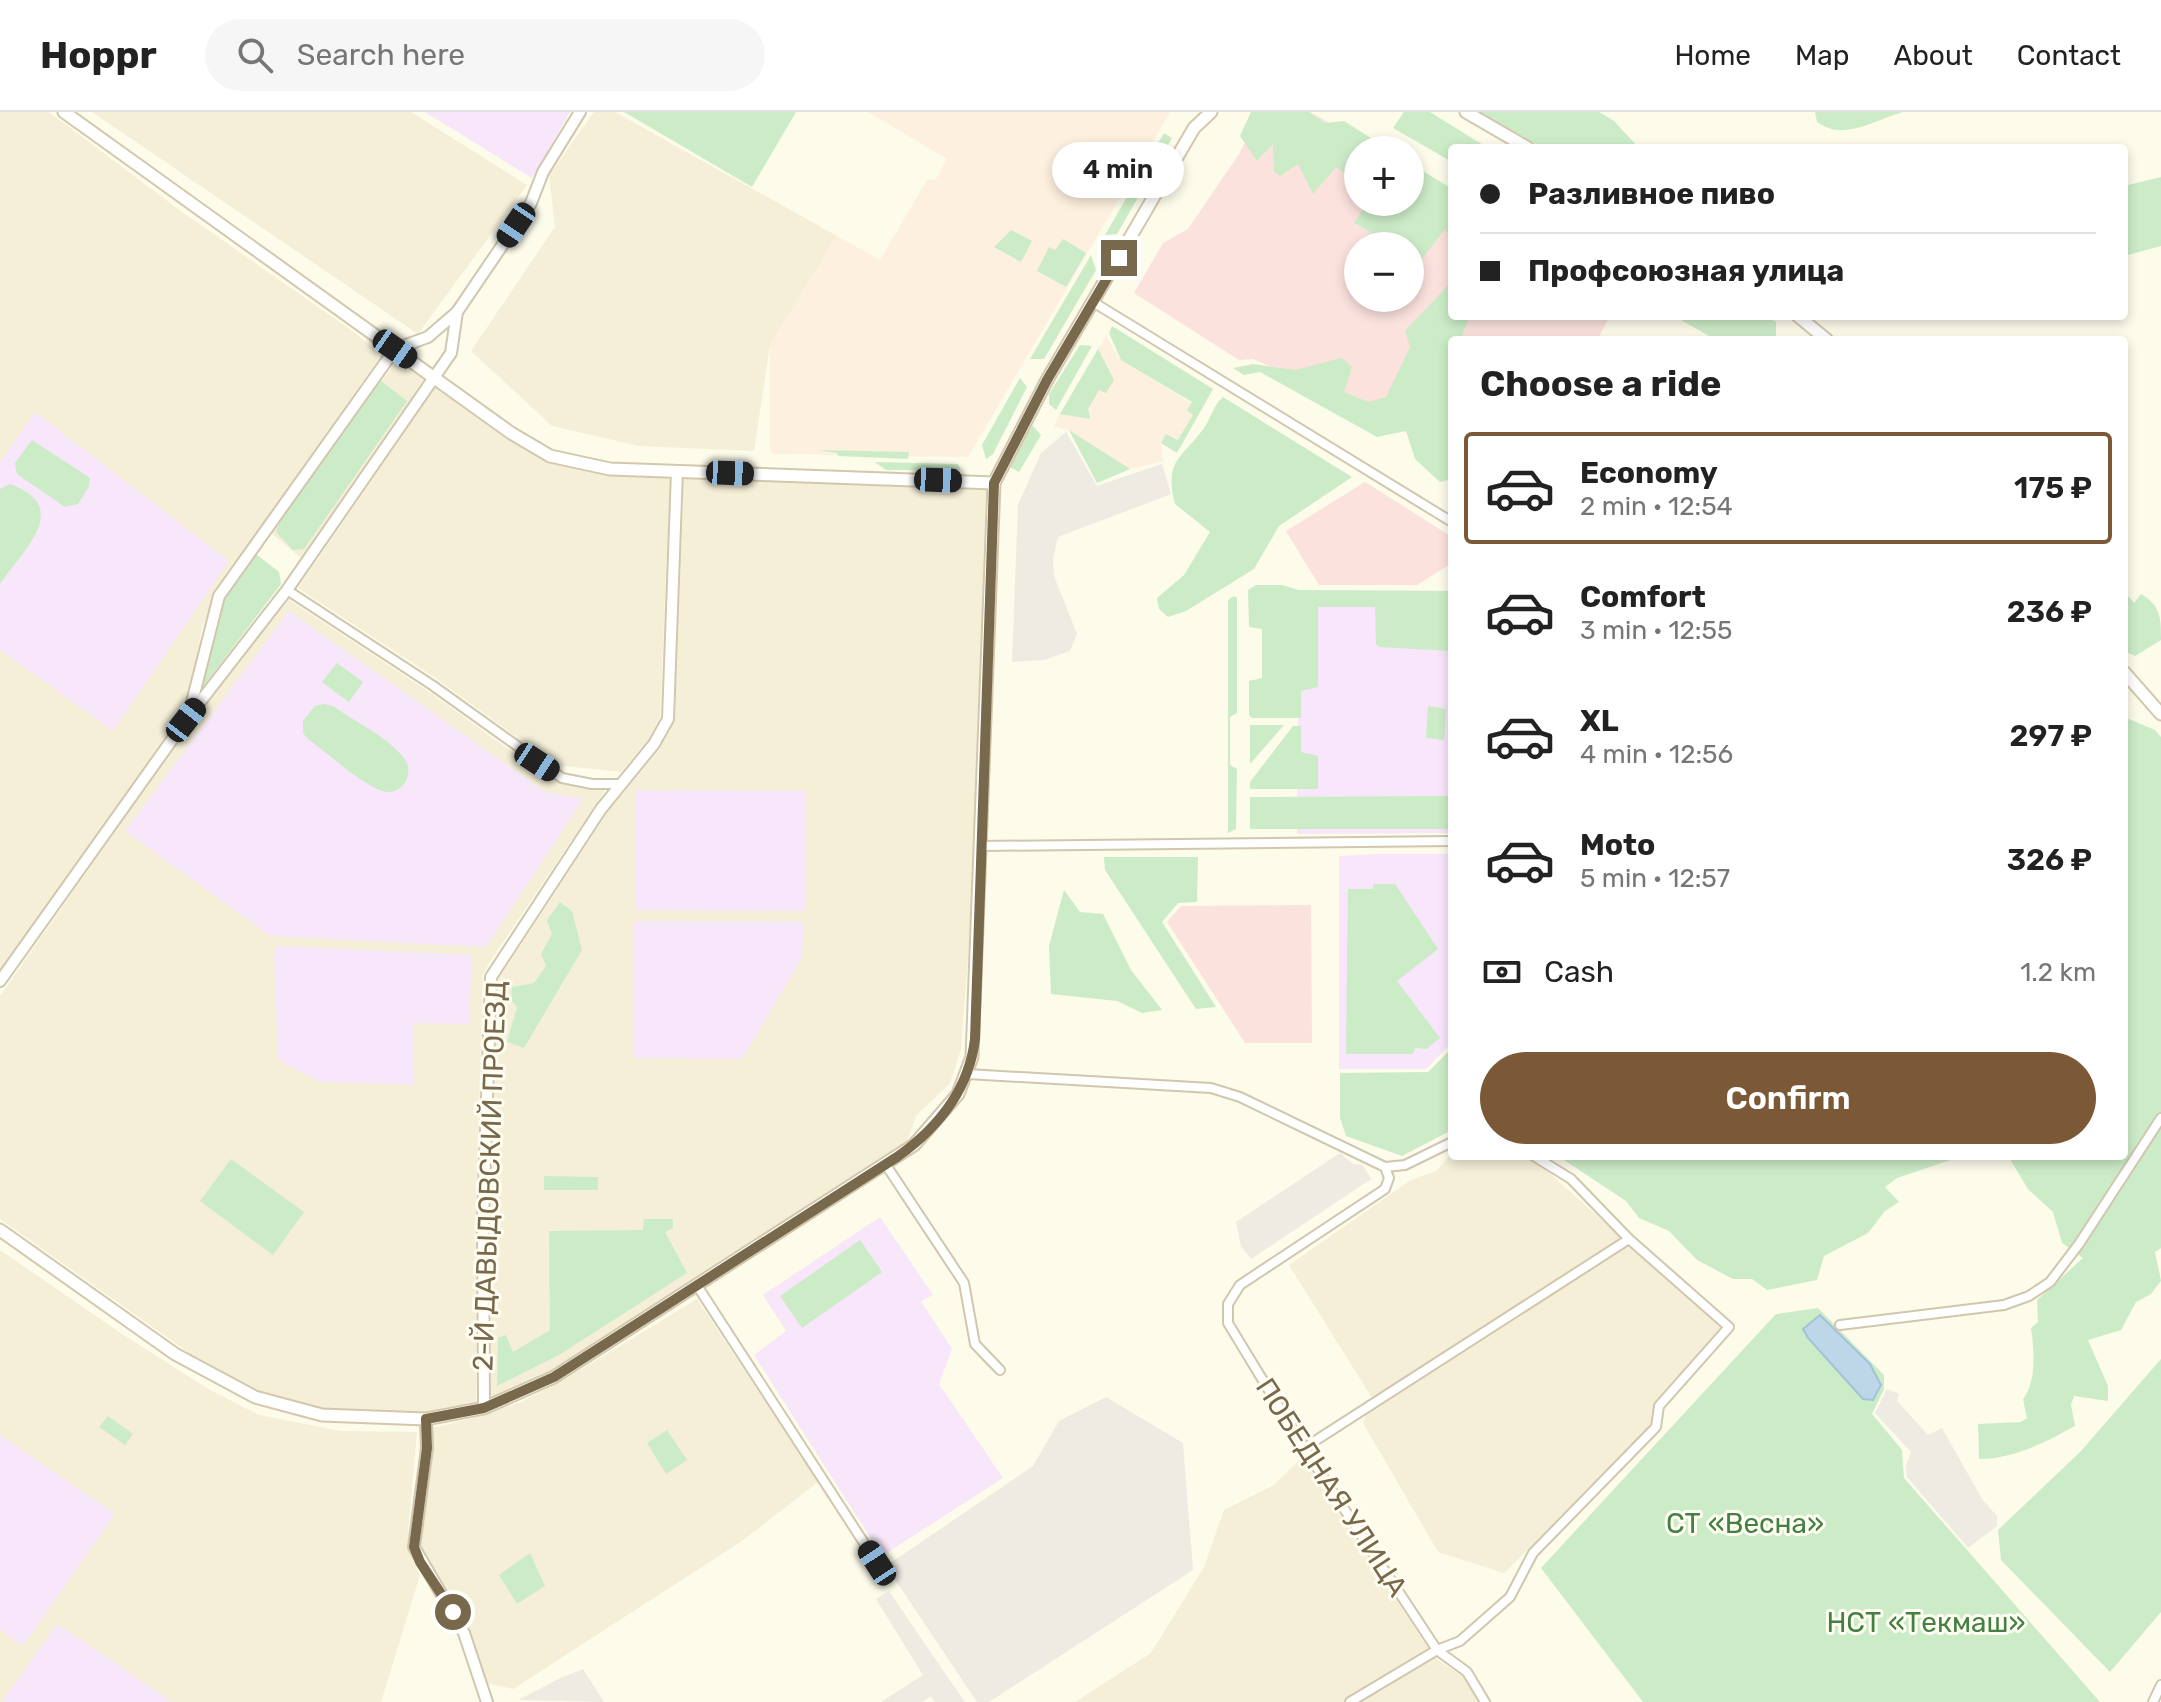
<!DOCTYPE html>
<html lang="en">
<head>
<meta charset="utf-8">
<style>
	:root { --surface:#fff; --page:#f6f6f6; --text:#222; --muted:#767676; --line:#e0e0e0; --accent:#7b5836 }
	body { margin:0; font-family:Rubik,sans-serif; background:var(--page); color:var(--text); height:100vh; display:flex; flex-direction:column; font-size:30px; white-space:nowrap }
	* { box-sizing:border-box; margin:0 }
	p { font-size:26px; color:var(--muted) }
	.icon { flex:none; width:44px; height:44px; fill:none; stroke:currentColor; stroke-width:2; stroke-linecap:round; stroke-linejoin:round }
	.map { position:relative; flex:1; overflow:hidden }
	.drawer { position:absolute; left:1448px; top:224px; width:680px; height:824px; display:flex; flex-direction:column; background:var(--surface); border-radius:8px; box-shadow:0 4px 12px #0003 }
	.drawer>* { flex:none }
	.banner { position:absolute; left:1448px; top:32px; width:680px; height:176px; border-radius:8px; box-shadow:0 4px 12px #0003; display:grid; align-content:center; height:176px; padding:0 32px; background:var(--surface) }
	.tools { position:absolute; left:1344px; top:24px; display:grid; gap:16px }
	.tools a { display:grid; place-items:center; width:80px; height:80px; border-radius:50%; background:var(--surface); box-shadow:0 4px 12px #0003; font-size:40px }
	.end { position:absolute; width:36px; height:36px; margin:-18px; border:10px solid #79694c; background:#fff; box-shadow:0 0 0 4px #fff }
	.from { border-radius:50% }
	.bubble { position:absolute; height:56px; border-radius:28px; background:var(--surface); box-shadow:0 4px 12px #0003; font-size:26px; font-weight:600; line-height:56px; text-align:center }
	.car { position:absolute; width:24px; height:48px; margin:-24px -12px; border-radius:10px; box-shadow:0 0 6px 2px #0007; background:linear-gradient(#222 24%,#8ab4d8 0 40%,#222 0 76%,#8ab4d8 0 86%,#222 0) }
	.banner b { display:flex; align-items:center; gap:28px; height:76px; font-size:30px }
	.banner b+b { border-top:2px solid var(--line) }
	.banner i { width:20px; height:20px; background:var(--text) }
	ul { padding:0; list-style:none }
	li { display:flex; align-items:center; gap:24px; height:112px; margin:0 16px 12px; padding:0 16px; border:4px solid transparent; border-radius:8px }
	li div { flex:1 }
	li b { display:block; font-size:30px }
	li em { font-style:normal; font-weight:600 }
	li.active { border-color:var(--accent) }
	li>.icon { width:72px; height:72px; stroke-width:1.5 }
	h2 { padding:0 32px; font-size:36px; line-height:96px }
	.pay { display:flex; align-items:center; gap:20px; height:88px; padding:0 32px; font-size:30px }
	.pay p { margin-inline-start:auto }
	.action { display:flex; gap:16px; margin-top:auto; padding:16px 32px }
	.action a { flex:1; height:92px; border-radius:48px; background:var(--accent); color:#fff; font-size:32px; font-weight:600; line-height:92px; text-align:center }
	header { display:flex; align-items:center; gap:48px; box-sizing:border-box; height:112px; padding:0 40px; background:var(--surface); border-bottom:2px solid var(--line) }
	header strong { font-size:38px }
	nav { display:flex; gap:44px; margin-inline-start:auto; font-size:28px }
	.search { width:560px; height:72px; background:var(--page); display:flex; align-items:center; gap:20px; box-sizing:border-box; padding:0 28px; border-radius:44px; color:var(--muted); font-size:30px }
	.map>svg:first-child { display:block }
	.residential { fill:#f5efd8 }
	.commercial { fill:#fdf0de }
	.industrial { fill:#eeebe3 }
	.education { fill:#f8e6fa }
	.medical { fill:#fbe2dd; fill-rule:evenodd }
	.green { fill:#ccecc7 }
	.water { fill:#bdd6e8; stroke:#a3c2da; stroke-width:2 }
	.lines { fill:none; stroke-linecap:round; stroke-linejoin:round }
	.minor-casing { stroke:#d0c7ae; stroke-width:12 }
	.tertiary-casing { stroke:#d0c7ae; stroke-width:14 }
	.secondary-casing { stroke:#d3c8ac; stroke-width:15 }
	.minor { stroke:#fff; stroke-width:8 }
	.tertiary { stroke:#fff; stroke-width:10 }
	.secondary { stroke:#fff; stroke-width:11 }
	.route { stroke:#79694c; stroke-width:10 }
	.labels { text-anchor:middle; stroke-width:6; stroke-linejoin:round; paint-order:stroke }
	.street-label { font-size:28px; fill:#79694c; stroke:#fffdf1 }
	.park-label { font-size:28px; fill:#447f43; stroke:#fffdf1 }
</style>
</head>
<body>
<header>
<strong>Hoppr</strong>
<div class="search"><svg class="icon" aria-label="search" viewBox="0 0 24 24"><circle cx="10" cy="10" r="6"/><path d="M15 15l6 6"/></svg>Search here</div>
<nav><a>Home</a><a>Map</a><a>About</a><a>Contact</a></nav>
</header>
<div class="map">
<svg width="2161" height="1590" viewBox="0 0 2161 1590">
	<rect width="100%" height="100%" fill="#fdfbea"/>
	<g class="residential">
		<path d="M0,0H49L178,97L351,218L374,237L378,248L218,477L202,515L189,585L172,622L0,859Z"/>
		<path d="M92,0H411L527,73L418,222Z"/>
		<path d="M594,0H615L837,124L770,233L754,339L639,334L552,314L471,239L555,115L549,63Z"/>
		<path d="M397,248L424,267L301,446L270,420Z"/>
		<path d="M436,275L506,327L548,351L610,364L670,366L660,605L648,628L621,660L555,653L437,567L298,476Z"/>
		<path d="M684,366L986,378L972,795L961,937L950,971L916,1004L908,1027L890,1044L574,1249L491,1288V1108L498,868L607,701L660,637L675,609Z"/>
		<path d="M289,488L428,579L548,666L573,672L608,674L489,851L483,864L476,1107V1292L411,1304L324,1299L257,1278L192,1243L0,1107V884L190,612Z"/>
		<path d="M1452,1041V1044H1522L1535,1048L1722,1216L1655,1292L1653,1314L1504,1461L1438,1440L1363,1311L1372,1286L1289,1153L1411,1068L1436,1059Z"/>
		<path d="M0,1138L122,1222L210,1278L259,1303L341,1319L417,1320L408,1420L411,1443L420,1463L381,1590H0Z"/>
		<path d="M697,1187L818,1370L742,1429L513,1577L486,1571L468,1514L428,1452L418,1430L432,1316L478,1305L521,1290L569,1265Z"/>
		<path d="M1302,1345L1434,1545L1466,1567L1480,1590H1075L1151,1541L1204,1455L1224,1398L1274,1373Z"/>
	</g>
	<g class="commercial">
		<path d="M868,0H1170L968,345L773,342L770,336V233L837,124L880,148L927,68L936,67L947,47Z"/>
		<path d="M1106,224L1119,246L1191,291L1187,298L1194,302L1178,329L1167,322L1161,331L1163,349L1130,357L1069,318L1053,315Z"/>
	</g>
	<g class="industrial">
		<path d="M1066,320L1097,374L1162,352L1171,382L1058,425L1053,446L1054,464L1077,522L1070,539L1044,548L1012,550L1018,393L1041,341Z"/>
		<path d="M1340,1041L1353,1052L1363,1053L1371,1067L1251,1147L1241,1134L1236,1110Z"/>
		<path d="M1887,1277L1899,1282L1897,1289L1928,1323L1942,1316L1982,1387L1997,1404V1414L1968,1436L1907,1365L1906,1353L1911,1340L1875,1301Z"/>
		<path d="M1106,1285L1183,1331L1193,1458L989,1590H977L886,1454L1033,1354L1059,1309Z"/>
		<path d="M889,1479L944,1560L965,1590H935L931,1584L922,1590H881L923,1563L876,1487Z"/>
		<path d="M583,1557L604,1590L518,1588L561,1566Z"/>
	</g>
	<g class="education">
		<path d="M425,0H570L532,66Z"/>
		<path d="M35,300L229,449L113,619L0,538V350Z"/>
		<path d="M1299,478L1452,479V721L1297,722Z"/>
		<path d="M289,499L545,680L583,687L486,835L270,824L125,719Z"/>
		<path d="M636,678L805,679V799L635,798Z"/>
		<path d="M1377,742H1452V930L1426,957H1339V744Z"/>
		<path d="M634,809L804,810L802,846L742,947L633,946Z"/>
		<path d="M279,834L472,843L469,912L414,911L413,973L320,970L278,948L274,840Z"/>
		<path d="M880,1105L933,1183L921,1189L952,1237L939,1272L1003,1366L882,1444L754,1243L786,1219L763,1183Z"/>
		<path d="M0,1323L115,1402L23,1534L0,1518Z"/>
		<path d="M57,1512L134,1564L171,1590H2Z"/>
	</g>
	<g class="medical">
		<path d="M1260,0H1310L1368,32L1358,38V90L1452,87V204H1610L1597,228H1452V327L1378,302L1253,247L1239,248L1134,181L1163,131L1188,117L1239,42ZM1358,134H1410V186H1358Z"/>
		<path d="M1365,370L1452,425V451L1417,473H1319L1286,419Z"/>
		<path d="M1311,793L1312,931H1245L1167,810L1181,794Z"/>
	</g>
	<g class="green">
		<path d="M624,0H796L752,75Z"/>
		<path d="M1251,0H1309L1325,11L1344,9L1390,38H1358V70L1336,55L1313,82L1298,52L1280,64L1274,60L1273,32L1257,49L1240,24Z"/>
		<path d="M1404,0H1430L1488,36H1452V50L1393,16Z"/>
		<path d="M1478,0H1599L1614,9L1639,36H1543Z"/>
		<path d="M1815,0H1903C1873,8 1845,30 1817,10Z"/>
		<path d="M1164,21L1172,26L1117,122L1105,123Z"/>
		<path d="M1410,51L1452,77V127L1445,117L1415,156L1410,150V134H1397L1354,111L1368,90H1410Z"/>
		<path d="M2161,65V134L2124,144V74Z"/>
		<path d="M1011,118L1032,129L1021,150L994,135Z"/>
		<path d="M1063,127L1086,141L1066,175L1037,159L1049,135L1055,138Z"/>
		<path d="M1091,143L1096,158L1044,247H1030Z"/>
		<path d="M1452,169V204H1470L1460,228H1452L1448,255L1452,261V367L1440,370L1415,347L1406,319L1377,325L1260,260L1244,263L1233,256L1253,252L1295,258L1342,246L1352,255L1344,280L1368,290L1386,285L1410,235L1405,219Z"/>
		<path d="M1674,204H1767L1776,210V228H1716Z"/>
		<path d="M1112,214L1213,277L1177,341L1161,331L1166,322L1178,328L1193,303L1187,298L1192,290L1121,248L1109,221Z"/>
		<path d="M1080,233L1092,234L1056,298L1049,292V282Z"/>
		<path d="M1098,237L1114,268L1106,281L1099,278L1088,297L1090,307L1060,302Z"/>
		<path d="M1020,266L1027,275L993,342L986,347L982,333Z"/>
		<path d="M380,268L407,289L304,437L293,438L276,420L282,403Z"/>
		<path d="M1223,285L1352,365L1279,414L1254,457L1186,499L1168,505L1159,497L1157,486L1184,463L1210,420L1175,392C1163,346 1184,346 1206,313C1212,303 1214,293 1223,285Z"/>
		<path d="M1032,313L1041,323L1019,360L1010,355Z"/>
		<path d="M1069,318L1130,357L1097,371Z"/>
		<path d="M32,328L90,366L89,374L78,392L65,395L17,362L15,351Z"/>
		<path d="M818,338L909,340L908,347L838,344L837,341Z"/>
		<path d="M875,350L958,352L961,358H886Z"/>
		<path d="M10,372C73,395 24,437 0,472V377Z"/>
		<path d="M256,442L279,460L281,472L202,576L220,492Z"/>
		<path d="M1256,473H1282L1299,478L1452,479V539L1379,535L1376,532L1375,495H1318V575L1301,579V606H1252L1249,603V569L1262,566V517L1249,515L1248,478Z"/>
		<path d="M2124,479L2134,491L2141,482C2161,494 2161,506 2161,528L2135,544L2124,539Z"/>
		<path d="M1234,484L1237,486V601L1230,605V653L1237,657L1236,717L1228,721V488Z"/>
		<path d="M337,551L363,570L349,590L322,570Z"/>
		<path d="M323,592L333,594C355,610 388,625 404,646C417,663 399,687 379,678C354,666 330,643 308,627L303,621V609L315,594Z"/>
		<path d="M1428,594L1446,597L1444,628L1426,626Z"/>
		<path d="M2124,605L2155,618L2161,625V1136L2155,1140L2161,1169L2151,1182L2136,1190L2121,1218L2088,1228L2108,1274V1289L2074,1284L2071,1293L2075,1314C2046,1330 2013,1347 1979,1347L1978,1312L2021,1310L2027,1306L2023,1287C2037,1269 2034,1237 2031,1216L2038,1210L2037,1188L2083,1146L2062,1131L2053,1100L2028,1077L2008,1044H2124Z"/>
		<path d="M1250,613H1284L1250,652Z"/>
		<path d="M1293,614H1301V640L1318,644V677H1250V670Z"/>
		<path d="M1448,684V717H1250V685Z"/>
		<path d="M1104,745H1198L1197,790L1178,791L1162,810L1216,895L1196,897L1105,758Z"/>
		<path d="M1373,772H1395L1438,837L1397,869L1440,926L1426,937L1415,936L1413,942H1346L1348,777H1373Z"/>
		<path d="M1064,778L1080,800L1103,802L1131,858L1162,898L1142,901L1117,889L1051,882L1049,834Z"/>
		<path d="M560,790L572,799L582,838L524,936L507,930L517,895L511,888L512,875L534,871L546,854L541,842L552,822L547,808Z"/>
		<path d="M1452,936V1018L1402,1044L1346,1024L1340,1006V961L1428,960Z"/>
		<path d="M1558,1044H1962L1897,1066L1885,1075L1899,1090L1885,1099L1868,1121L1824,1144L1817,1168L1767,1178L1752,1167H1733L1697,1148L1669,1119L1639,1106L1626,1089Z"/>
		<path d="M231,1047L304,1100L273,1143L200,1089Z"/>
		<path d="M544,1064L598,1065V1078H544Z"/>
		<path d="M644,1107H673V1116L665,1120L687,1161L559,1243L497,1274L498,1226L506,1223L513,1240L550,1218L549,1119L643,1118Z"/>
		<path d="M860,1128L882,1160L802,1216L780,1184Z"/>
		<path d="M1818,1196L1884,1263V1277L1872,1302L1902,1338L1904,1366L2100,1590H1643L1541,1456L1776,1202Z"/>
		<path d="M2161,1247V1500L2110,1560L2001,1448L1998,1418L2081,1339Z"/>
		<path d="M108,1304L133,1322L125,1333L99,1315Z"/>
		<path d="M667,1318L687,1348L666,1362L647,1331Z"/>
		<path d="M530,1441L545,1474L517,1492L499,1463Z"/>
	</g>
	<path class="water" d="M1820,1203L1870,1252L1881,1273L1873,1288L1863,1287L1808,1226L1803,1217Z"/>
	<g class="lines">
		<g class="minor-casing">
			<g id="minor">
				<path d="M1093,190L1452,410"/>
				<path d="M287,478L432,573L562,666L592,672H620"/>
				<path d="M981,734L1452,729"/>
				<path d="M967,962L1211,976L1240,985L1385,1055L1389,1066L1385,1077L1240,1173L1228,1192V1211L1304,1336L1437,1538L1467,1560L1485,1590"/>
				<path d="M886,1053L964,1171L975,1232L1000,1258"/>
				<path d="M1385,1055L1405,1053L1452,1030"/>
				<path d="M698,1175L877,1451"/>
				<path d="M1840,1213L2004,1193L2029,1184L2050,1170L2079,1132L2161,1006"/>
				<path d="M1304,1336L1629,1127"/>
				<path d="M1350,1590L1437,1538L1460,1529L1510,1485L1533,1441L1656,1315L1659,1294L1729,1215L1629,1127L1571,1067L1534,1044"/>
				<path d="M2153,1590L2161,1573"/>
			</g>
		</g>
		<g class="tertiary-casing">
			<g id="tertiary">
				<path d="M190,598L219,484L395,237L428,225L457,200L531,91L543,60L580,0"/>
				<path d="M0,869L186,608L287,478L451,241L457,200"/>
				<path d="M484,1296L483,1108L491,865L601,697L654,632L668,607L677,359"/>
				<path d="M426,1307L427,1336L414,1435L464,1521L487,1590"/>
			</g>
		</g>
		<g class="secondary-casing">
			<g id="secondary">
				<path d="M64,0L511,321L550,344L610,357L994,371"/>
				<path d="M1466,0L1528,36"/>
				<path d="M1798,204L1827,228"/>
				<path d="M2124,560L2161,602"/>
				<path d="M0,1118L175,1242L255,1285L322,1303L426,1307L484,1296L554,1265L914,1033L958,982L972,945L994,371L1047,268L1194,16L1211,0"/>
			</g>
		</g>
		<use href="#minor" class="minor"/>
		<use href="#tertiary" class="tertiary"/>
		<use href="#secondary" class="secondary"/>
	</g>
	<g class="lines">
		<path class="route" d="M453,1500L420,1450L414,1435L427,1336L426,1307L484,1296L554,1265L897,1045C938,1016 969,977 975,927L994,371L1047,268L1119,146"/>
	</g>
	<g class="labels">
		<g class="street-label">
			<text transform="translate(489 1064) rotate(-88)" y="10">2-Й ДАВЫДОВСКИЙ ПРОЕЗД</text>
			<text transform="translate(1332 1375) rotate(57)" y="10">ПОБЕДНАЯ УЛИЦА</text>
		</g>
		<g class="park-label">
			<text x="1745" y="1421">СТ «Весна»</text>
			<text x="1926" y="1520">НСТ «Текмаш»</text>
		</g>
	</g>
</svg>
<div class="tools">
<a>+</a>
<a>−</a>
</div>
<i class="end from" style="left:453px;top:1500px"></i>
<i class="end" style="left:1119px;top:146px"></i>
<div class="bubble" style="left:1052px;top:30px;width:132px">4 min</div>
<i class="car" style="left:516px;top:113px;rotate:214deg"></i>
<i class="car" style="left:395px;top:237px;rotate:125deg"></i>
<i class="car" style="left:730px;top:361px;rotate:92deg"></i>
<i class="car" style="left:938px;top:368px;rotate:92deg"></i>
<i class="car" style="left:186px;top:608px;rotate:38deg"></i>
<i class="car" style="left:537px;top:650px;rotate:123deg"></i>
<i class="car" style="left:877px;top:1451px;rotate:327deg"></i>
<div class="banner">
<b><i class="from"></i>Разливное пиво</b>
<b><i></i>Профсоюзная улица</b>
</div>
<section class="drawer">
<h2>Choose a ride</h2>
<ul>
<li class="active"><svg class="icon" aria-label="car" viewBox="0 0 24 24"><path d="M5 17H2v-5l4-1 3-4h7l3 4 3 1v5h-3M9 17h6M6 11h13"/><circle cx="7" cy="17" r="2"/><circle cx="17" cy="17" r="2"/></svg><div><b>Economy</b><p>2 min · 12:54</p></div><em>175 ₽</em></li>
<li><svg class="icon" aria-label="car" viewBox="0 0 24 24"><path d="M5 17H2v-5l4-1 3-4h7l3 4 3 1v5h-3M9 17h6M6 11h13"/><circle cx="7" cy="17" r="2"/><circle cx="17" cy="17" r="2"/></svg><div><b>Comfort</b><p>3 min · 12:55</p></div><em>236 ₽</em></li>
<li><svg class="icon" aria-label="car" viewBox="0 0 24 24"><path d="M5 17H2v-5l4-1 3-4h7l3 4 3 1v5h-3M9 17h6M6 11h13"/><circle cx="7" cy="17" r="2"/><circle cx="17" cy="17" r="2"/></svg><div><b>XL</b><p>4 min · 12:56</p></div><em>297 ₽</em></li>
<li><svg class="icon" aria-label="car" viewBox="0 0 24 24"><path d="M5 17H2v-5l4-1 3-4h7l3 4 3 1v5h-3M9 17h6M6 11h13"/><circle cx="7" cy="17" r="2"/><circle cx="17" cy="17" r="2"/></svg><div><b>Moto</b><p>5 min · 12:57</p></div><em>326 ₽</em></li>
</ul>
<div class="pay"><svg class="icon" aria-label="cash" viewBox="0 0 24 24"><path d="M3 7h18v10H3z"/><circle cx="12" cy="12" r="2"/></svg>Cash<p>1.2 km</p></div>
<div class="action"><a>Confirm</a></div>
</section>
</div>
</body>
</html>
